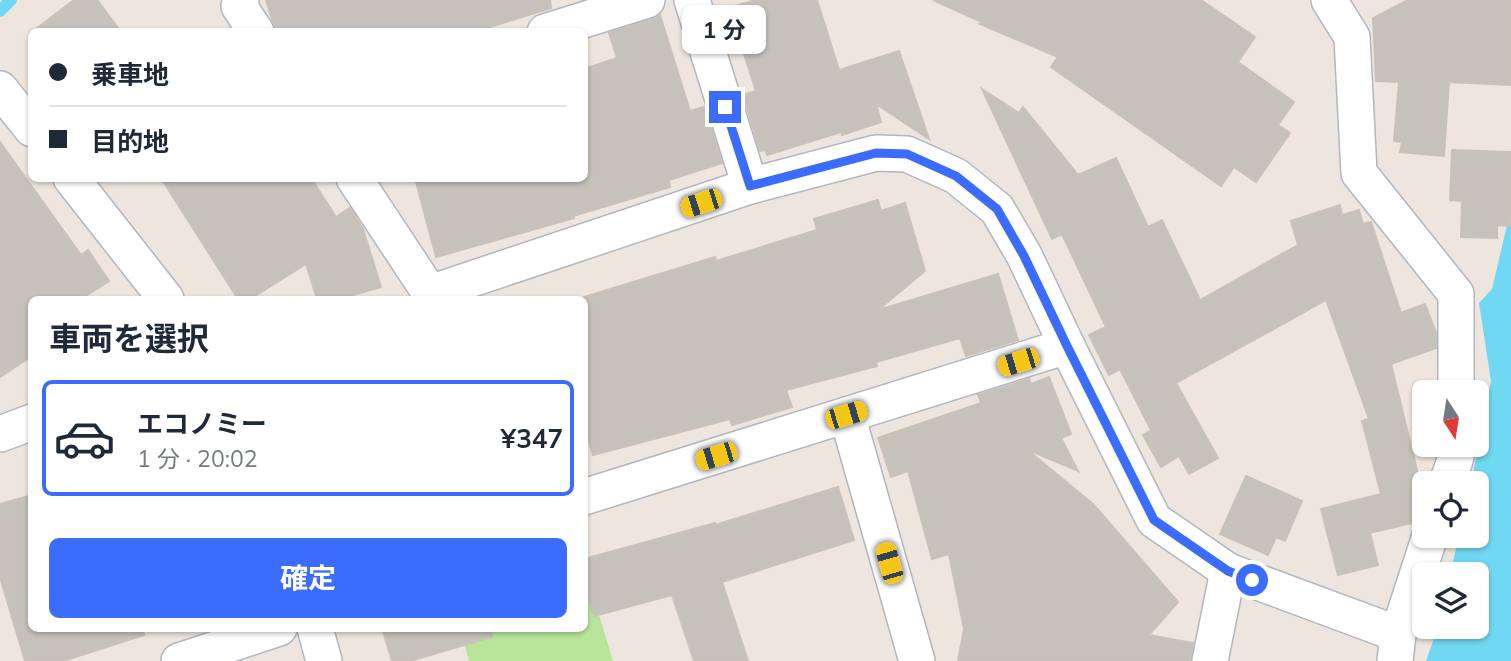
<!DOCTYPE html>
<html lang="ja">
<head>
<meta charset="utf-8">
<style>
	:root { --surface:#fff; --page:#f2f2f3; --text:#1f2937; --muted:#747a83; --line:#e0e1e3; --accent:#3b6cfe }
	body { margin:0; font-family:Mulish,"Noto Sans JP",sans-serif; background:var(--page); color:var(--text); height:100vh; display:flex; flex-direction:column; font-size:26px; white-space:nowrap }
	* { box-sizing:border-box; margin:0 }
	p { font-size:23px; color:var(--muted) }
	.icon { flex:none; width:38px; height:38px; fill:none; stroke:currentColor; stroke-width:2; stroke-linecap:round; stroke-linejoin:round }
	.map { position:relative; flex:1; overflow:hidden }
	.details { position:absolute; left:28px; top:296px; width:560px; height:336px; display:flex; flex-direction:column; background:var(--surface); border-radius:10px; box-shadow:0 2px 5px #0004 }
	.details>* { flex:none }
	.banner { position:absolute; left:28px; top:28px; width:560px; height:154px; border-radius:10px; box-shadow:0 2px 5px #0004; display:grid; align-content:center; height:154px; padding:0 21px; background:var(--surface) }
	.needle { width:46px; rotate:168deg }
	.tools { position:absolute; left:1412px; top:380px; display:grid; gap:14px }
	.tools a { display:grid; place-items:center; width:77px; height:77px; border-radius:10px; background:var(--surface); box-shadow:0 2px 5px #0004; font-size:35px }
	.end { position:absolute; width:32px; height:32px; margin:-16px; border:9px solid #3b6cfe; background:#fff; box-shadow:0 0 0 4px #fff }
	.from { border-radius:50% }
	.bubble { position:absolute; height:49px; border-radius:10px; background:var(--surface); box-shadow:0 2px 5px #0004; font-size:23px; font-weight:700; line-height:49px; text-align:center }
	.car { position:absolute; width:21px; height:42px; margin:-21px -10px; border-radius:9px; box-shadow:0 0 5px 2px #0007; background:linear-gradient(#f5c518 24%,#345 0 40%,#f5c518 0 76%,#345 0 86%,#f5c518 0) }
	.banner b { display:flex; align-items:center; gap:24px; height:66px; font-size:26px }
	.banner b+b { border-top:2px solid var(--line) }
	.banner i { width:18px; height:18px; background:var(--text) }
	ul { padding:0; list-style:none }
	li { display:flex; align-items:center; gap:21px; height:116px; margin:0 14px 10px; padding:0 7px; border:4px solid transparent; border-radius:10px }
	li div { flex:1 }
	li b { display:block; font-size:26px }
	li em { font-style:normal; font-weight:700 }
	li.on { border-color:var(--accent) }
	li>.icon { width:63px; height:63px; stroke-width:1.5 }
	h2 { padding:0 21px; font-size:32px; line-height:84px }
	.action { display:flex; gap:14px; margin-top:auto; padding:14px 21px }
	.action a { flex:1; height:80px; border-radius:10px; background:var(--accent); color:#fff; font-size:28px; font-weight:700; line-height:80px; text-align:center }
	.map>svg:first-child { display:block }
	.green { fill:#b9e59a }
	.water { fill:#70d8f2 }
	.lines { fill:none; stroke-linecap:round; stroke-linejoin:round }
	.stream { stroke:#70d8f2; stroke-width:12 }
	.building { fill:#c6c1ba; stroke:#cac2b8; stroke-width:2 }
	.minor-casing { stroke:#b2b6c0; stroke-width:38 }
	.minor { stroke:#fff; stroke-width:35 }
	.route { stroke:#3b6cfe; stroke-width:9 }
</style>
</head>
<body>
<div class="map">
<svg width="1511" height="661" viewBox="0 0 1511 661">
	<rect width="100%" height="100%" fill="#eee6de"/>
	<path class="green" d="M585,569L613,661H469L460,628H584Z"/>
	<path class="water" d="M1511,208V661H1426L1438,627L1477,626V574H1450L1459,536H1477V483H1471L1491,381L1479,303L1492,289Z"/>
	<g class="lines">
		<path class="stream" d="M0,11L11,0"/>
	</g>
	<g class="building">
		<path d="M74,0H97L121,32H32Z"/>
		<path d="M266,0H550L551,8L474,32H276Z"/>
		<path d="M755,0H817L839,70L899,51L929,139L876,104L881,122L842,135L841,132L767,155L765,150L760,151L743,95L756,91L729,8Z"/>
		<path d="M933,0H1201L1255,37L1238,62L1294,102L1278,125L1290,133L1256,182L1234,167L1221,186L1051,67L1058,57L980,24L984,23Z"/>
		<path d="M1408,0H1511V85L1449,82L1444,156L1400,152L1402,142L1394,141L1399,82L1376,81L1373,18Z"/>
		<path d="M660,15L690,111L704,107L722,163L669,180L670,187L573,216L574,218L436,257L415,178H584V69L617,58L609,33L653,19Z"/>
		<path d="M982,89L1019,113L1023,107L1078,175L1116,158L1148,227L1162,220L1200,300L1298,245L1291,221L1340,205L1342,215L1359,210L1363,224L1371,222L1401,313L1425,304L1436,333V348L1391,364L1424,499V517L1416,518V522L1370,533L1378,565L1338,575L1321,509L1381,494L1362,421L1369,419L1326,300L1176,383L1218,458L1189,474L1179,456L1161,467L1143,435L1151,430L1120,369L1109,375L1089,335L1106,327L1062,234L1052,239Z"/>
		<path d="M0,142L81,255L88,250L109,281L81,299H32V356L0,377Z"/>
		<path d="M1452,150L1511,152L1510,226L1497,225V238L1461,237L1462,201L1450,200Z"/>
		<path d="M161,178H311L336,217L350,208L363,229L381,287L339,299H317L306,264L250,299H238Z"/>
		<path d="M878,200L881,211L905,203L925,271L878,310L998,274L1018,340L966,356L960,338L876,362L877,366L786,390L792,407L732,425L730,419L593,455L584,425V297L715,257L716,261L817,230L814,219Z"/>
		<path d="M1049,377L1071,434L1061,438L1078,471L1031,451L1030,452L1094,505L1178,602L1149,635L1193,643L1190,661H958L964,629L949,554L932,559L908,471L891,477L878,438L981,403L978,395L1029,379L1031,384Z"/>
		<path d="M1246,476L1302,501L1285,541L1276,537L1268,555L1220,534Z"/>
		<path d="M838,487L854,540L722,582L748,661H694L672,595L594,616L584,581V559L715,523V525Z"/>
		<path d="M32,495V628H143L144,635L63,661H25L0,577V504Z"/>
		<path d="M382,628H491L492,637L410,661H392Z"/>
	</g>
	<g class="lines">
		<g class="minor-casing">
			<g id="minor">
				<path d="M241,0L239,6L256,32"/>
				<path d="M692,0L750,186L876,153L907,154L956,176L997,209L1024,255L1067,346L1154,520L1228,571L1398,634L1395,661"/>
				<path d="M1329,0L1352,37L1359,173L1456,294V392"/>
				<path d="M545,32L647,0"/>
				<path d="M0,89L32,129"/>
				<path d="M71,178L166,299"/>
				<path d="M354,178L430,293L750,186"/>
				<path d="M847,415L917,661"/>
				<path d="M0,434L32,422"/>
				<path d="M1447,483L1456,457V444"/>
				<path d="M584,497L1067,346"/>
				<path d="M315,628L324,661"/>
				<path d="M1398,634L1430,536"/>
				<path d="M179,661L279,628"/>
				<path d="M1210,661L1228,571"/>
			</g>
		</g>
		<use href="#minor" class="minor"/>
	</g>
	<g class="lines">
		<path class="route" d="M725,107L750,186L876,153L907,154L956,176L997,209L1024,256L1067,346L1154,520L1228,571L1252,580"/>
	</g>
</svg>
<div class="tools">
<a><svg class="needle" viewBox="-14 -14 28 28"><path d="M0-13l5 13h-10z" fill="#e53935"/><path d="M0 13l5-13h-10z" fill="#747a83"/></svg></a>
<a><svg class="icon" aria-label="locate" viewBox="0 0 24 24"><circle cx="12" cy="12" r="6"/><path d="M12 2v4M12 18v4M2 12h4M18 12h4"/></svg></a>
<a><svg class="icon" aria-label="layers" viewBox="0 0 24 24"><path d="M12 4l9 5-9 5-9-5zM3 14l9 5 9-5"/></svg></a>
</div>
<i class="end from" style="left:1252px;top:580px"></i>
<i class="end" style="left:725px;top:107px"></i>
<div class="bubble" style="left:682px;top:5px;width:84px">1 分</div>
<i class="car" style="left:701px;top:203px;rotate:252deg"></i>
<i class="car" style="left:1018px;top:362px;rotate:253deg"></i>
<i class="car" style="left:846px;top:415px;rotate:73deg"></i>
<i class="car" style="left:716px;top:456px;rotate:253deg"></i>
<i class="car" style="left:889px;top:563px;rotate:344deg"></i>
<div class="banner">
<b><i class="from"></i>乗車地</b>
<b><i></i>目的地</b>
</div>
<section class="details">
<h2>車両を選択</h2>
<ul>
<li class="on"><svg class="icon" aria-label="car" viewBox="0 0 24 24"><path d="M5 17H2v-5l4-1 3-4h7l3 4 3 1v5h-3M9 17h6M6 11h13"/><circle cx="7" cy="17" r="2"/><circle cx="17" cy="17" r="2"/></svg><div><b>エコノミー</b><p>1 分 · 20:02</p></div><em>¥347</em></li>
</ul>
<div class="action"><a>確定</a></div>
</section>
</div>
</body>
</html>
